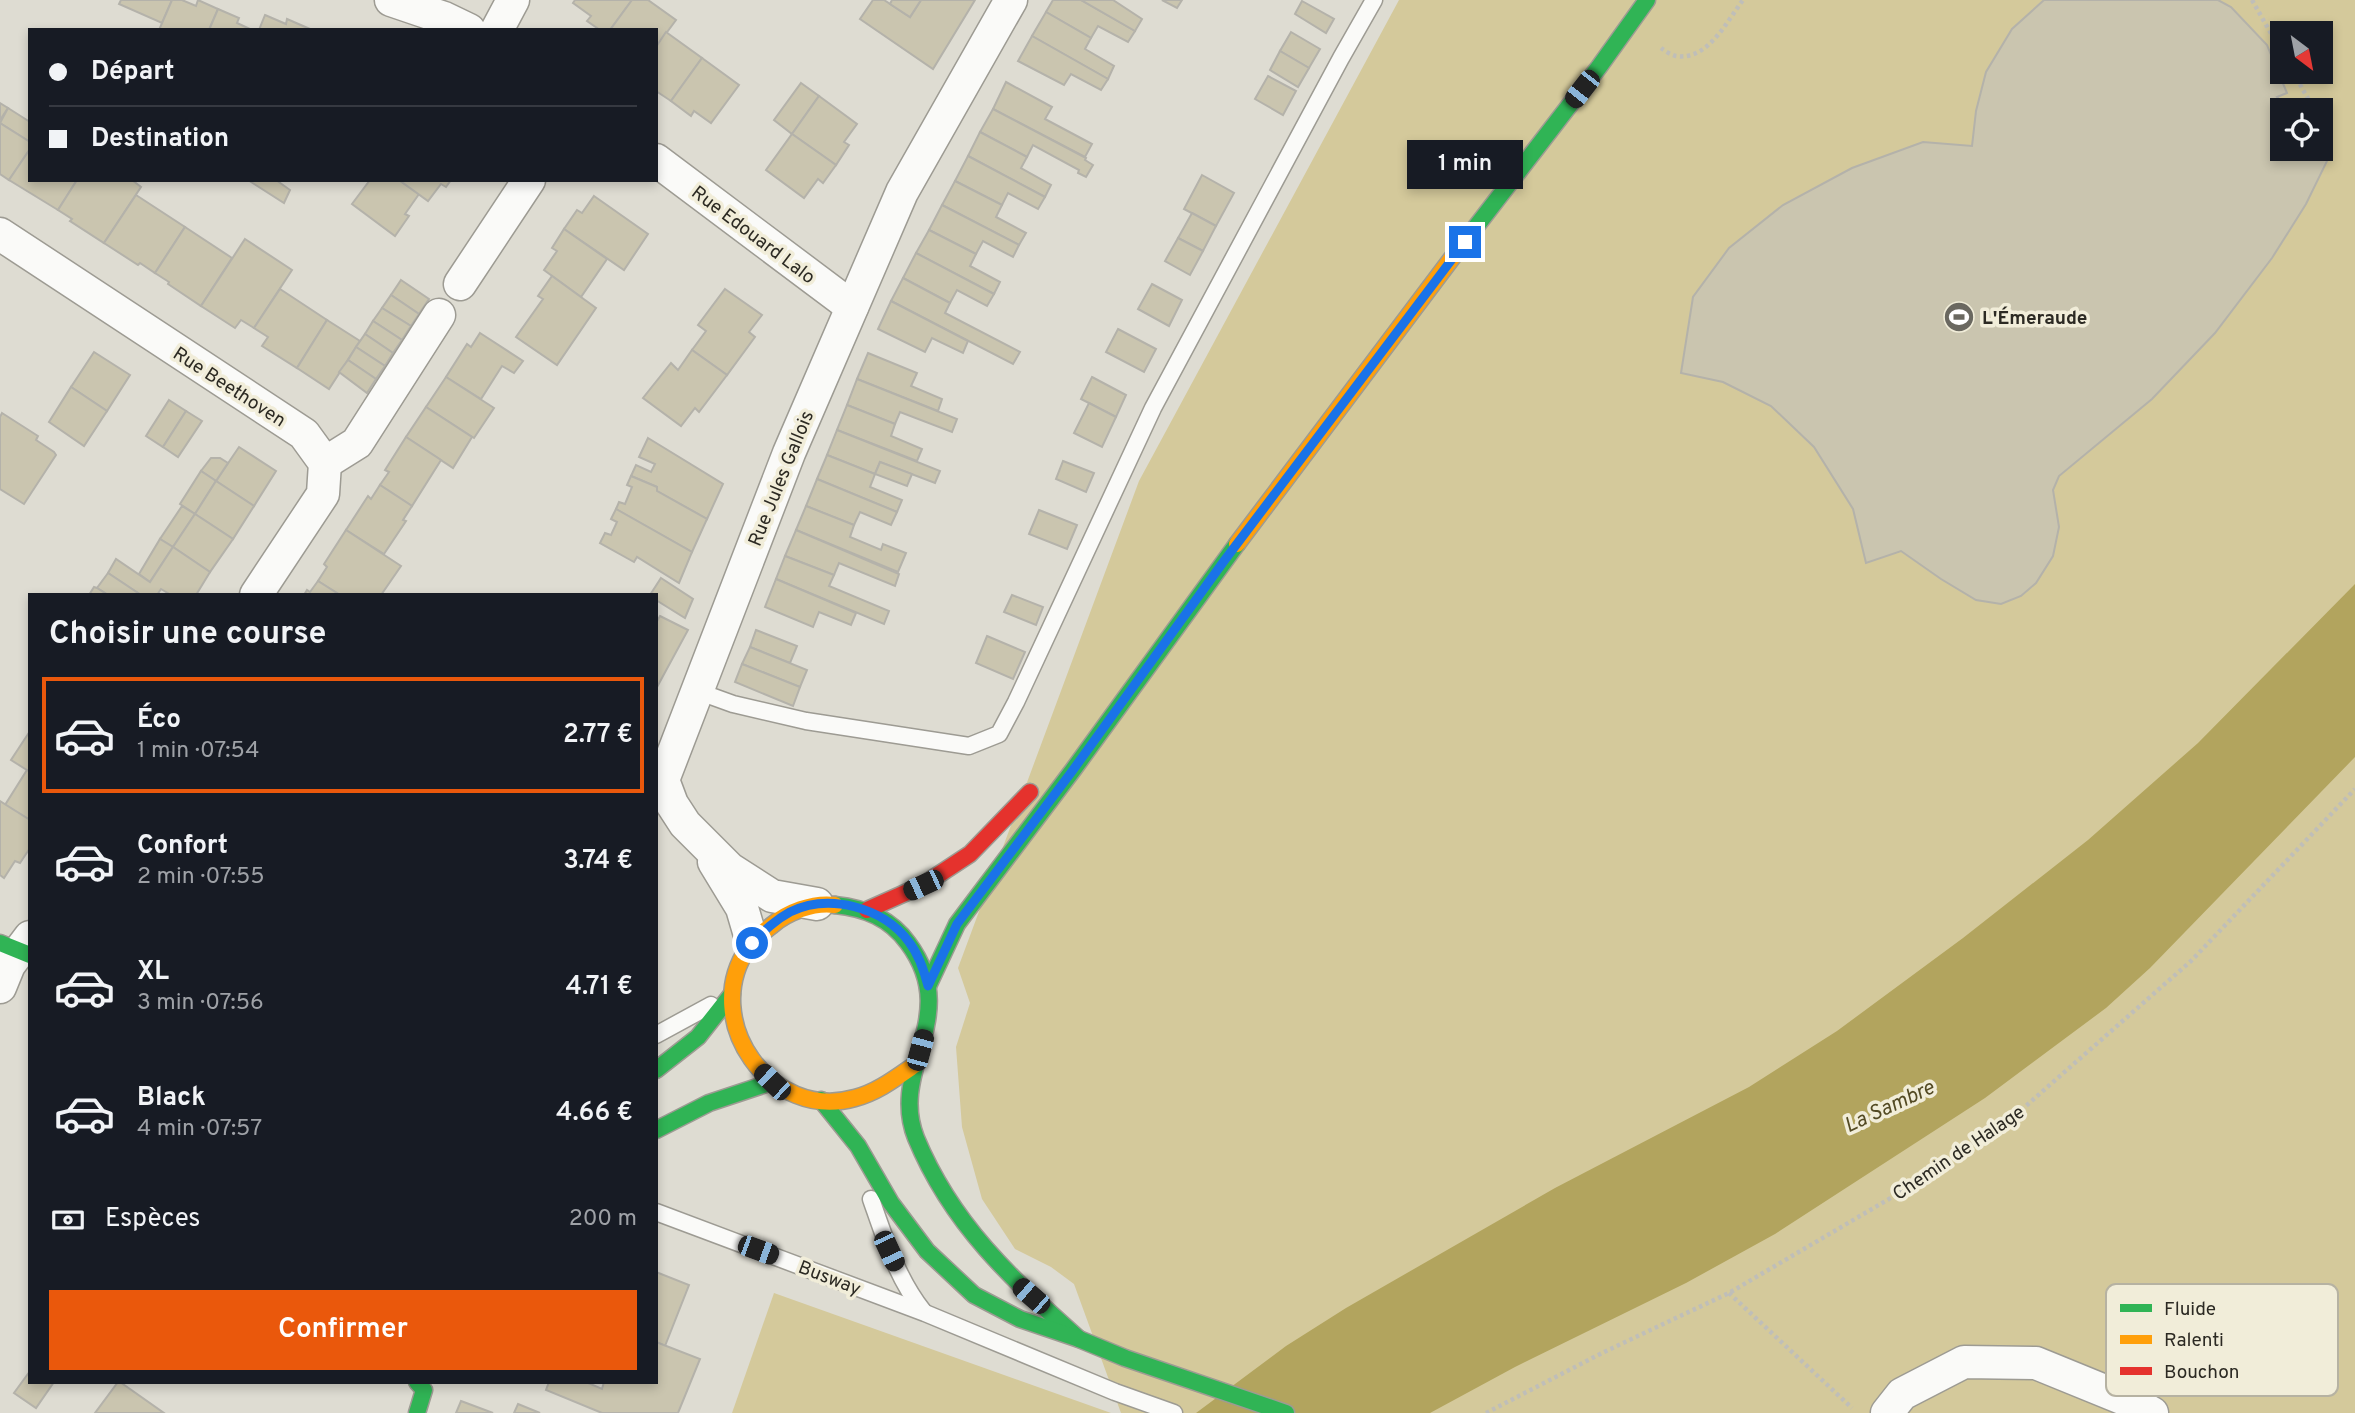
<!DOCTYPE html>
<html lang="fr">
<head>
<meta charset="utf-8">
<style>
	:root { --surface:#171b24; --page:#20242c; --text:#f1f3f6; --muted:#9ea1a6; --line:#363941; --accent:#ea580c }
	body { margin:0; font-family:Overpass,sans-serif; background:var(--page); color:var(--text); height:100vh; display:flex; flex-direction:column; font-size:26px; white-space:nowrap }
	* { box-sizing:border-box; margin:0 }
	p { font-size:23px; color:var(--muted) }
	.icon { flex:none; width:38px; height:38px; fill:none; stroke:currentColor; stroke-width:2; stroke-linecap:round; stroke-linejoin:round }
	.map { position:relative; flex:1; overflow:hidden }
	.panel { position:absolute; left:28px; top:593px; width:630px; height:791px; display:flex; flex-direction:column; background:var(--surface); border-radius:0px; box-shadow:0 4px 10px #0003 }
	.panel>* { flex:none }
	.guide { position:absolute; left:28px; top:28px; width:630px; height:154px; border-radius:0px; box-shadow:0 4px 10px #0003; display:grid; align-content:center; height:154px; padding:0 21px; background:var(--surface) }
	.needle { width:46px; rotate:148deg }
	.fabs { position:absolute; left:2270px; top:21px; display:grid; gap:14px }
	.fabs a { display:grid; place-items:center; width:63px; height:63px; border-radius:0px; background:var(--surface); box-shadow:0 4px 10px #0003; font-size:35px }
	.end { position:absolute; width:32px; height:32px; margin:-16px; border:9px solid #1a73e8; background:#fff; box-shadow:0 0 0 4px #fff }
	.from { border-radius:50% }
	.bubble { position:absolute; height:49px; border-radius:0px; background:var(--surface); box-shadow:0 4px 10px #0003; font-size:23px; font-weight:600; line-height:49px; text-align:center }
	.car { position:absolute; width:21px; height:42px; margin:-21px -10px; border-radius:9px; box-shadow:0 0 5px 2px #0007; background:linear-gradient(#222 24%,#8ab4d8 0 40%,#222 0 76%,#8ab4d8 0 86%,#222 0) }
	.guide b { display:flex; align-items:center; gap:24px; height:66px; font-size:26px }
	.guide b+b { border-top:2px solid var(--line) }
	.guide i { width:18px; height:18px; background:var(--text) }
	ul { padding:0; list-style:none }
	li { display:flex; align-items:center; gap:21px; height:116px; margin:0 14px 10px; padding:0 7px; border:4px solid transparent; border-radius:0px }
	li div { flex:1 }
	li b { display:block; font-size:26px }
	li em { font-style:normal; font-weight:600 }
	li.selected { border-color:var(--accent) }
	li>.icon { width:63px; height:63px; stroke-width:1.5 }
	h2 { padding:0 21px; font-size:32px; line-height:84px }
	.pay { display:flex; align-items:center; gap:18px; height:77px; padding:0 21px; font-size:26px }
	.pay p { margin-inline-start:auto }
	.button { display:flex; gap:14px; margin-top:auto; padding:14px 21px }
	.button a { flex:1; height:80px; border-radius:0px; background:var(--accent); color:#fff; font-size:28px; font-weight:600; line-height:80px; text-align:center }
	.map>svg:first-child { display:block }
	.green { fill:#d4c99b; fill-rule:evenodd }
	.water { fill:#b2a45e }
	.building { fill:#cac5af; stroke:#b4b2aa; stroke-width:2 }
	.lines { fill:none; stroke-linecap:round; stroke-linejoin:round }
	.lane-casing { stroke:#9d9b93; stroke-width:19 }
	.street-casing { stroke:#9d9b93; stroke-width:35 }
	.fast-casing { stroke:#9d9b93; stroke-width:19 }
	.slow-casing { stroke:#9d9b93; stroke-width:19 }
	.jam-casing { stroke:#9d9b93; stroke-width:19 }
	.path { stroke:#bfbeb9; stroke-width:4.5; stroke-dasharray:3.5 3.5; stroke-linecap:butt }
	.lane { stroke:#fafaf8; stroke-width:16 }
	.street { stroke:#fafaf8; stroke-width:32 }
	.fast { stroke:#30b455; stroke-width:16 }
	.slow { stroke:#ff9f0a; stroke-width:16 }
	.jam { stroke:#e5322d; stroke-width:16 }
	.route { stroke:#1a73e8; stroke-width:9 }
	.labels { text-anchor:middle; stroke-width:7; stroke-linejoin:round; paint-order:stroke }
	.street-label { font-size:19px; fill:#2c2a23; stroke:#f1edd9 }
	.poi-label { font-size:19px; font-weight:bold; fill:#2c2a23; stroke:#f1edd9; text-anchor:start }
	.water-label { font-size:21px; font-style:italic; fill:#534a23; stroke:#f1edd9 }
	.key { fill:#f1edd9; stroke:#b6b2a2; stroke-width:2 }
	.key-label { font-size:19px; fill:#2c2a23 }
</style>
</head>
<body>
<div class="map">
<svg width="2355" height="1413" viewBox="0 0 2355 1413">
	<rect width="100%" height="100%" fill="#dedcd2"/>
	<g class="green">
		<path d="M1399,0H2355V1413H1121L1074,1284L1051,1267L1015,1249L982,1199L962,1127L956,1047L970,1003L958,968L1139,481ZM2282,33H2320V72H2282ZM2282,110H2320V149H2282Z"/>
		<path d="M774,1293L1111,1413H732Z"/>
	</g>
	<path class="water" d="M2355,584V757L2150,968L2106,1008L1985,1098L1775,1234L1686,1283L1515,1367L1430,1413H1196L1286,1346L1346,1308L1555,1188L1749,1087L1837,1031L1963,938L2088,840L2198,743Z"/>
	<g class="building">
		<path d="M121,0H172L162,23L119,4Z"/>
		<path d="M172,0H182L196,6L198,0L218,9L209,30H159Z"/>
		<path d="M575,0H632L610,30H600L587,21L591,16L573,3Z"/>
		<path d="M632,0H648L676,20L656,47V30H610Z"/>
		<path d="M873,0H884L910,17L921,0H975L933,69L860,19Z"/>
		<path d="M892,0H921L910,17L890,4Z"/>
		<path d="M1053,0H1081L1135,31L1128,42L1098,26L1091,38L1046,12Z"/>
		<path d="M1081,0H1113L1142,19L1135,31Z"/>
		<path d="M1162,0H1182L1177,8Z"/>
		<path d="M2044,0H2218L2231,7L2267,45L2287,93L2277,97L2288,110H2282V149H2319L2328,159L2306,204L2272,258L2215,333L2152,399L2059,476L2053,490L2059,527L2053,556L2036,583L2021,596L2001,604L1976,600L1941,579L1901,551L1866,563L1853,509L1814,447L1771,406L1723,382L1681,373L1693,297L1729,248L1783,205L1852,168L1923,142L1972,146L1976,111L1986,72L2012,29Z"/>
		<path d="M1302,1L1334,19L1326,33L1295,14Z"/>
		<path d="M218,9L239,18L237,23L252,30H209Z"/>
		<path d="M1046,12L1091,38L1085,49L1114,66L1108,79L1032,36Z"/>
		<path d="M265,15L286,24L287,19L310,29L259,30Z"/>
		<path d="M666,32L702,58L671,101L656,91V47Z"/>
		<path d="M1291,32L1320,49L1309,68L1280,51Z"/>
		<path d="M1032,36L1108,79L1101,90L1071,74L1064,85L1018,61Z"/>
		<path d="M1280,51L1309,68L1298,87L1270,70Z"/>
		<path d="M702,58L739,85L711,123L694,111L691,116L671,101Z"/>
		<path d="M1268,76L1296,91L1283,115L1255,99Z"/>
		<path d="M1006,82L1052,107L1045,119L1092,144L1085,157L993,109Z"/>
		<path d="M801,83L819,96L792,134L774,120Z"/>
		<path d="M819,96L857,124L844,142L849,145L836,165L792,134Z"/>
		<path d="M0,103L8,108L0,120Z"/>
		<path d="M8,108L30,122V142L0,123Z"/>
		<path d="M993,109L1086,158L1085,160L1093,165L1086,177L1078,173L1079,170L1033,145L1027,157L980,132Z"/>
		<path d="M0,123L30,142V149L9,180L0,174Z"/>
		<path d="M980,132L1027,157L1021,168L1051,185L1045,197L968,156Z"/>
		<path d="M792,134L836,165L823,183L818,179L804,198L766,170Z"/>
		<path d="M30,149V180H77L58,210L9,180Z"/>
		<path d="M968,156L1045,197L1038,209L1008,193L1002,205L955,181Z"/>
		<path d="M1202,175L1234,193L1216,226L1184,209Z"/>
		<path d="M77,180H132L141,187L104,243L70,221L72,219L58,210Z"/>
		<path d="M248,180H276L290,190L284,203Z"/>
		<path d="M370,180H399L419,194L405,214L409,216L395,236L352,204Z"/>
		<path d="M399,180H451L446,187L441,184L428,201Z"/>
		<path d="M955,181L1002,205L996,217L1026,233L1019,245L942,205Z"/>
		<path d="M136,195L185,227L155,273L140,263L138,265L104,243Z"/>
		<path d="M594,196L648,234L624,270L564,229L577,210L582,213Z"/>
		<path d="M942,205L1019,245L1013,257L983,241L976,254L929,230Z"/>
		<path d="M1192,213L1216,226L1203,251L1178,238Z"/>
		<path d="M185,227L232,258L201,306L168,284L169,282L155,273Z"/>
		<path d="M564,229L607,259L581,297L544,270L557,251L552,248Z"/>
		<path d="M929,230L976,254L970,266L1000,282L994,294L916,253Z"/>
		<path d="M1178,238L1203,251L1190,275L1165,261Z"/>
		<path d="M245,239L292,270L254,328L241,320L235,328L201,306Z"/>
		<path d="M916,253L994,294L987,306L957,290L950,303L903,278Z"/>
		<path d="M552,276L596,308L557,365L516,337L543,299L538,296Z"/>
		<path d="M903,278L950,303L945,313L1020,352L1013,364L891,301Z"/>
		<path d="M401,280L429,299L419,314L391,295Z"/>
		<path d="M1152,284L1182,300L1169,326L1138,309Z"/>
		<path d="M280,289L327,320L297,368L262,346L268,337L254,328Z"/>
		<path d="M725,289L762,315L749,332L755,337L727,375L692,350L706,331L698,325Z"/>
		<path d="M391,295L419,314L411,326L382,308Z"/>
		<path d="M891,301L968,341L963,353L932,338L925,352L878,329Z"/>
		<path d="M382,308L411,326L402,340L373,321Z"/>
		<path d="M327,320L360,341L329,389L297,368Z"/>
		<path d="M373,321L402,340L393,353L365,334Z"/>
		<path d="M1118,329L1156,349L1144,372L1106,352Z"/>
		<path d="M480,333L523,361L514,373L502,366L481,399L446,377L467,344L471,347Z"/>
		<path d="M365,334L393,353L385,366L356,347Z"/>
		<path d="M356,347L385,366L376,379L348,360Z"/>
		<path d="M692,350L727,375L699,412L695,408L681,426L643,398L671,363L678,370Z"/>
		<path d="M94,352L130,375L107,411L71,387Z"/>
		<path d="M868,353L917,373L911,386L942,399L938,411L857,379Z"/>
		<path d="M348,360L376,379L367,393L339,372Z"/>
		<path d="M446,377L494,408L474,438L426,407Z"/>
		<path d="M1092,377L1126,395L1116,417L1081,399Z"/>
		<path d="M857,379L957,419L952,432L900,412L895,424L847,405Z"/>
		<path d="M71,387L107,411L84,446L49,422Z"/>
		<path d="M169,400L186,411L163,447L146,436Z"/>
		<path d="M1089,403L1116,417L1102,447L1074,433Z"/>
		<path d="M847,405L895,424L891,436L922,449L917,461L837,430Z"/>
		<path d="M426,407L472,437L453,468L406,437Z"/>
		<path d="M186,411L202,421L178,457L163,447Z"/>
		<path d="M2,413L38,436L36,440L54,452L56,455L24,504L0,489V417Z"/>
		<path d="M837,430L940,471L935,483L880,462L875,474L827,455Z"/>
		<path d="M406,437L441,460L412,506L380,485L389,472L385,470Z"/>
		<path d="M648,438L723,484L707,519L657,491V487L631,476L636,465L651,472L655,464L639,457Z"/>
		<path d="M239,447L276,471L254,506L216,481Z"/>
		<path d="M827,455L875,474L870,487L902,500L897,512L817,479Z"/>
		<path d="M211,458H220L228,463L216,481L201,471Z"/>
		<path d="M1063,461L1094,473L1086,492L1056,479Z"/>
		<path d="M880,462L912,474L907,486L875,474Z"/>
		<path d="M201,471L216,481L195,514L180,504Z"/>
		<path d="M631,476L657,487V491L707,519L692,552L616,509L619,502L625,504L632,487L627,485Z"/>
		<path d="M817,479L897,512L891,525L860,512L854,525L806,506Z"/>
		<path d="M216,481L254,506L233,539L195,514Z"/>
		<path d="M380,485L412,506L403,520L406,521L384,554L346,530L368,496L371,499Z"/>
		<path d="M182,506L195,514L173,547L160,539Z"/>
		<path d="M806,506L854,525L850,537L881,550L883,544L906,553L898,572L796,530Z"/>
		<path d="M616,509L692,552L679,583L637,557L634,562L600,543L605,533L611,535L617,522L611,519Z"/>
		<path d="M1039,510L1077,525L1067,549L1029,534Z"/>
		<path d="M195,514L233,539L210,572L173,547Z"/>
		<path d="M346,530L401,566L381,595H340L318,581L327,567L324,564Z"/>
		<path d="M796,530L899,574L895,586L839,563L834,575L785,556Z"/>
		<path d="M160,539L173,547L150,582L139,574Z"/>
		<path d="M173,547L210,572L196,595H171L161,589L157,595H141L108,573L116,559L150,582Z"/>
		<path d="M785,556L834,575L829,586L889,611L884,624L776,579Z"/>
		<path d="M108,573L141,595H108L97,588Z"/>
		<path d="M661,578L693,599L685,618L656,600V595H650Z"/>
		<path d="M776,579L856,613L851,625L819,612L813,627L765,607Z"/>
		<path d="M318,581L340,595H304L307,590L310,592Z"/>
		<path d="M94,587L97,588L108,595H89Z"/>
		<path d="M1012,595L1043,607L1036,625L1004,612Z"/>
		<path d="M660,616L688,630L656,689V623Z"/>
		<path d="M756,630L797,646L790,663L750,647Z"/>
		<path d="M987,636L1025,652L1013,679L976,663Z"/>
		<path d="M750,647L807,670L800,687L742,664Z"/>
		<path d="M742,664L800,687L793,706L735,682Z"/>
		<path d="M30,731V772L11,760Z"/>
		<path d="M27,770L30,772V820L5,805Z"/>
		<path d="M0,801L30,820V848L20,863L15,861L4,878L0,875Z"/>
		<path d="M656,1272L689,1285L665,1346L656,1342Z"/>
		<path d="M656,1342L700,1359L678,1413H602L546,1390L549,1382H586L602,1389L604,1382H656Z"/>
		<path d="M30,1371V1382H54L36,1408L14,1393Z"/>
		<path d="M118,1382H120L164,1413H95Z"/>
		<path d="M461,1401L493,1413H456Z"/>
		<path d="M518,1404L540,1413H514Z"/>
	</g>
	<g class="lines">
		<g class="lane-casing">
			<g id="lane">
				<path d="M697,691L733,704L806,721L969,746L999,734L1016,702L1153,408L1341,58L1374,0"/>
				<path d="M656,1035L711,1005"/>
				<path d="M871,1199C885,1239 897,1278 923,1311"/>
				<path d="M656,1212L925,1313L1115,1392L1174,1413"/>
			</g>
		</g>
		<g class="street-casing">
			<g id="street">
				<path d="M391,0L444,18L469,30"/>
				<path d="M497,30L513,0"/>
				<path d="M656,160L852,307"/>
				<path d="M0,234L304,434L325,463L323,494L256,595"/>
				<path d="M460,284L529,180"/>
				<path d="M325,463L357,443L439,315"/>
				<path d="M714,862L742,908L752,942"/>
				<path d="M817,904L772,896L730,869L685,824L672,804L663,780L789,453L902,192L1011,0"/>
				<path d="M0,987L9,965L30,937"/>
				<path d="M1887,1413L1902,1394L1964,1362L2036,1363L2134,1403L2152,1413"/>
			</g>
		</g>
		<g class="fast-casing">
			<g id="fast">
				<path d="M1455,254L1599,67L1647,0"/>
				<path d="M835,905C865,908 890,918 908,943C963,1017 888,1068 916,1138C952,1225 1011,1278 1079,1339"/>
				<path d="M0,943L30,955"/>
				<path d="M928,986L957,924L1073,770L1237,544"/>
				<path d="M656,1070L698,1037L732,994"/>
				<path d="M821,1100L858,1146L891,1203L927,1251L974,1295L1020,1319L1079,1339L1125,1358L1286,1413"/>
				<path d="M656,1130L709,1103L772,1082"/>
				<path d="M417,1382L424,1390L417,1413"/>
			</g>
		</g>
		<g class="slow-casing">
			<g id="slow">
				<path d="M1237,544L1455,254"/>
				<path d="M835,905C813,902 787,912 771,926C762,933 754,939 748,948C699,1020 771,1122 855,1098C878,1092 897,1077 916,1064"/>
			</g>
		</g>
		<g class="jam-casing">
			<path id="jam" d="M867,910L923,885L970,854L1030,792"/>
		</g>
		<g class="path">
			<path d="M2252,0L2282,53"/>
			<path d="M1661,48C1665,51 1671,55 1676,56C1708,61 1727,21 1743,0"/>
			<path d="M2293,72L2311,104"/>
			<path d="M1729,1293L1852,1408"/>
			<path d="M1486,1413L1604,1352L1729,1293L1889,1199L2019,1112L2191,961L2355,789"/>
		</g>
		<use href="#lane" class="lane"/>
		<use href="#street" class="street"/>
		<use href="#fast" class="fast"/>
		<use href="#slow" class="slow"/>
		<use href="#jam" class="jam"/>
	</g>
	<g class="lines">
		<path class="route" d="M752,943C764,931 775,920 790,912C829,893 883,907 909,942C919,955 924,970 928,986L957,924L1073,770L1224,561L1465,242"/>
	</g>
	<defs>
		<g id="stadium-disc" transform="scale(1.575)"><circle r="9.5" fill="#6a6860" stroke="#f1edd9"/><path d="M0-5a6.5 5 0 1 0 0 10a6.5 5 0 1 0 0-10ZM-3.5-1.8h7v3.6h-7Z" fill="#fff"/></g>
	</defs>
	<g fill-rule="evenodd">
		<use href="#stadium-disc" x="1959" y="317"/>
	</g>
	<g class="labels">
		<g class="street-label">
			<text transform="translate(754 234) rotate(37)" y="7">Rue Edouard Lalo</text>
			<text transform="translate(230 386) rotate(33)" y="7">Rue Beethoven</text>
			<text transform="translate(780 478) rotate(-68)" y="7">Rue Jules Gallois</text>
			<text transform="translate(1958 1152) rotate(-34)" y="7">Chemin de Halage</text>
			<text transform="translate(830 1277) rotate(21)" y="7">Busway</text>
		</g>
		<g class="poi-label">
			<text x="1982" y="324">L'Émeraude</text>
		</g>
		<g class="water-label">
			<text transform="translate(1889 1106) rotate(-25)" y="7">La Sambre</text>
		</g>
	</g>
	<rect x="2106" y="1284" width="232" height="112" rx="10" class="key"/>
	<rect x="2120" y="1304" width="32" height="8" fill="#30b455"/>
	<rect x="2120" y="1335" width="32" height="9" fill="#ff9f0a"/>
	<rect x="2120" y="1367" width="32" height="8" fill="#e5322d"/>
	<g class="key-label">
		<text x="2164" y="1315">Fluide</text>
		<text x="2164" y="1346">Ralenti</text>
		<text x="2164" y="1378">Bouchon</text>
	</g>
</svg>
<div class="fabs">
<a><svg class="needle" viewBox="-14 -14 28 28"><path d="M0-13l5 13h-10z" fill="#e53935"/><path d="M0 13l5-13h-10z" fill="#9ea1a6"/></svg></a>
<a><svg class="icon" aria-label="locate" viewBox="0 0 24 24"><circle cx="12" cy="12" r="6"/><path d="M12 2v4M12 18v4M2 12h4M18 12h4"/></svg></a>
</div>
<i class="end from" style="left:752px;top:943px"></i>
<i class="end" style="left:1465px;top:242px"></i>
<div class="bubble" style="left:1407px;top:140px;width:116px">1 min</div>
<i class="car" style="left:1582px;top:89px;rotate:218deg"></i>
<i class="car" style="left:923px;top:885px;rotate:245deg"></i>
<i class="car" style="left:920px;top:1050px;rotate:15deg"></i>
<i class="car" style="left:772px;top:1082px;rotate:314deg"></i>
<i class="car" style="left:758px;top:1250px;rotate:110deg"></i>
<i class="car" style="left:889px;top:1251px;rotate:155deg"></i>
<i class="car" style="left:1031px;top:1296px;rotate:311deg"></i>
<div class="guide">
<b><i class="from"></i>Départ</b>
<b><i></i>Destination</b>
</div>
<section class="panel">
<h2>Choisir une course</h2>
<ul>
<li class="selected"><svg class="icon" aria-label="car" viewBox="0 0 24 24"><path d="M5 17H2v-5l4-1 3-4h7l3 4 3 1v5h-3M9 17h6M6 11h13"/><circle cx="7" cy="17" r="2"/><circle cx="17" cy="17" r="2"/></svg><div><b>Éco</b><p>1 min · 07:54</p></div><em>2.77 €</em></li>
<li><svg class="icon" aria-label="car" viewBox="0 0 24 24"><path d="M5 17H2v-5l4-1 3-4h7l3 4 3 1v5h-3M9 17h6M6 11h13"/><circle cx="7" cy="17" r="2"/><circle cx="17" cy="17" r="2"/></svg><div><b>Confort</b><p>2 min · 07:55</p></div><em>3.74 €</em></li>
<li><svg class="icon" aria-label="car" viewBox="0 0 24 24"><path d="M5 17H2v-5l4-1 3-4h7l3 4 3 1v5h-3M9 17h6M6 11h13"/><circle cx="7" cy="17" r="2"/><circle cx="17" cy="17" r="2"/></svg><div><b>XL</b><p>3 min · 07:56</p></div><em>4.71 €</em></li>
<li><svg class="icon" aria-label="car" viewBox="0 0 24 24"><path d="M5 17H2v-5l4-1 3-4h7l3 4 3 1v5h-3M9 17h6M6 11h13"/><circle cx="7" cy="17" r="2"/><circle cx="17" cy="17" r="2"/></svg><div><b>Black</b><p>4 min · 07:57</p></div><em>4.66 €</em></li>
</ul>
<div class="pay"><svg class="icon" aria-label="cash" viewBox="0 0 24 24"><path d="M3 7h18v10H3z"/><circle cx="12" cy="12" r="2"/></svg>Espèces<p>200 m</p></div>
<div class="button"><a>Confirmer</a></div>
</section>
</div>
</body>
</html>
